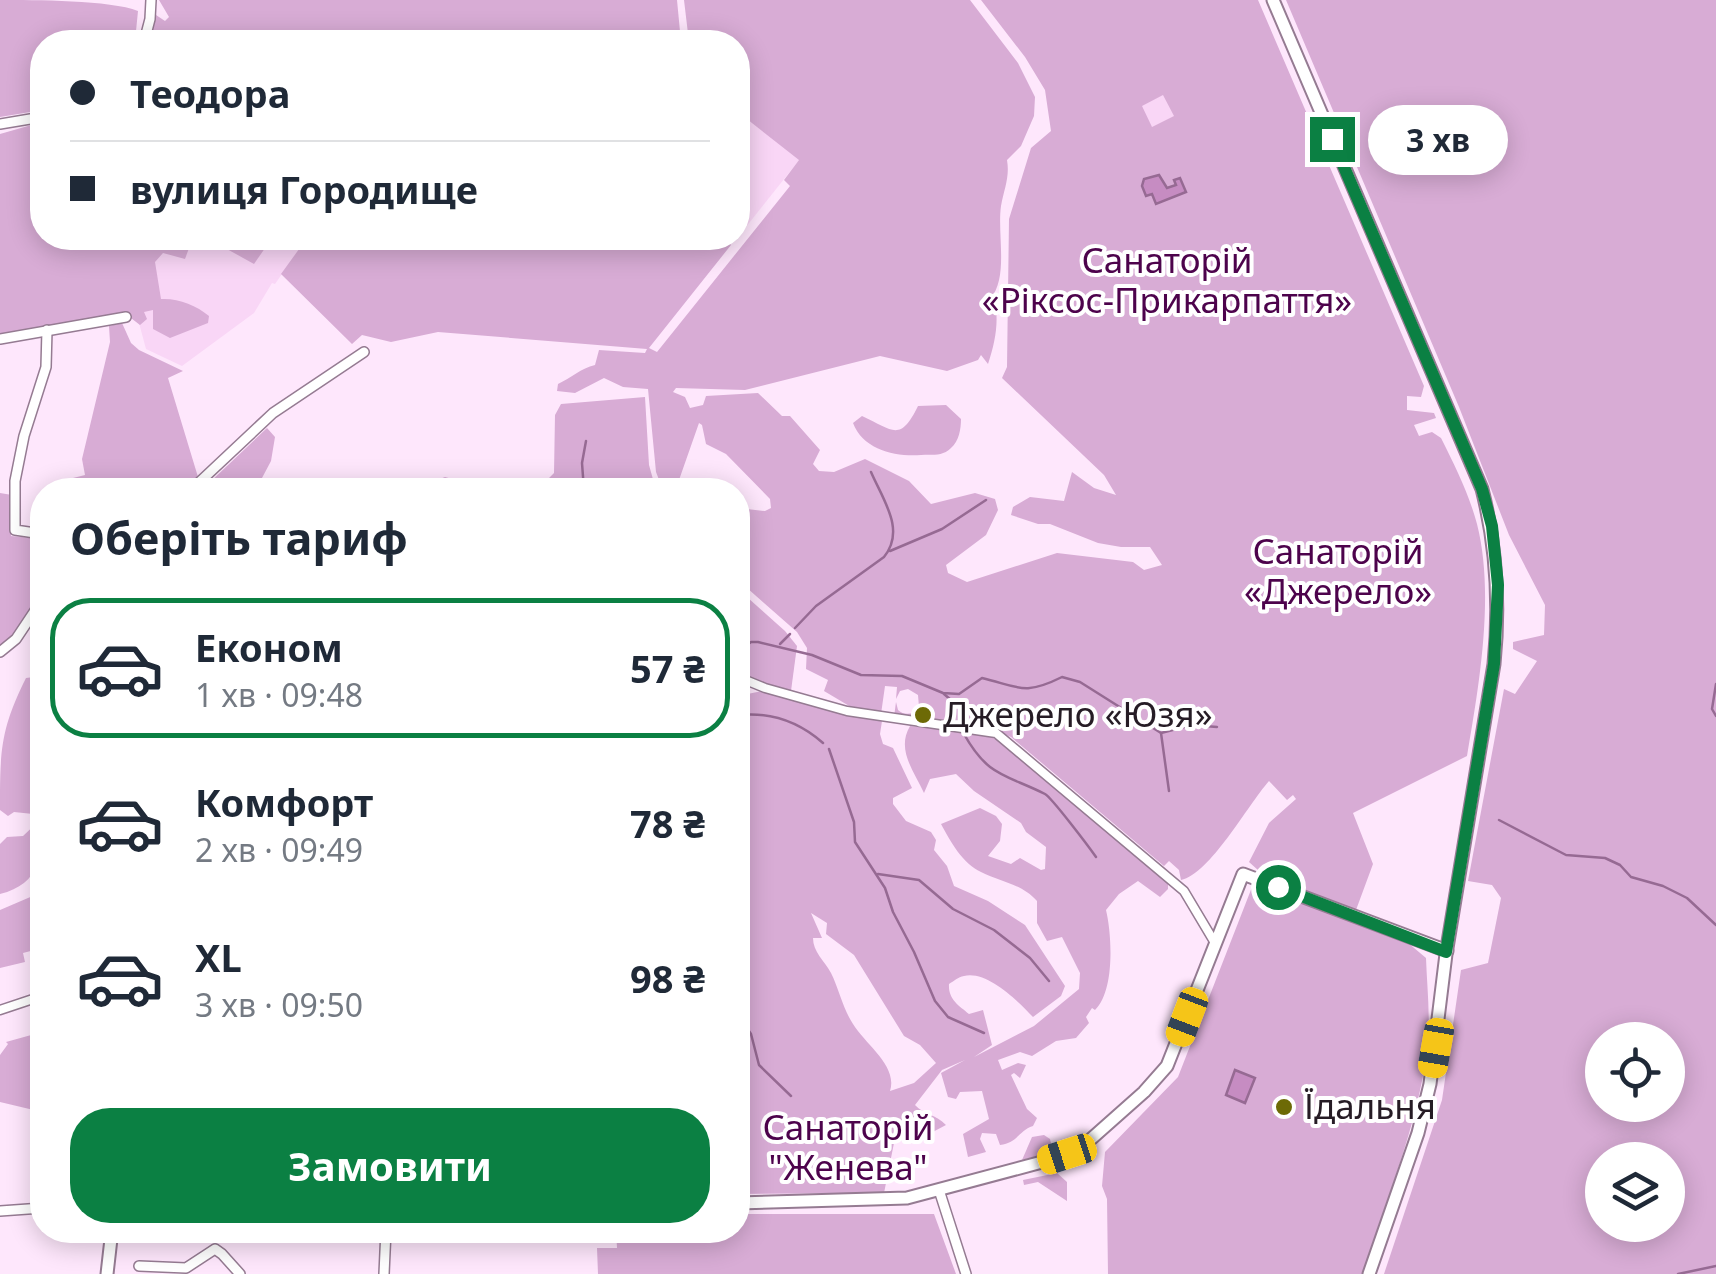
<!DOCTYPE html>
<html lang="uk">
<head>
<meta charset="utf-8">
<style>
	:root { --surface:#fff; --page:#f6f6f7; --text:#1f2937; --muted:#747a83; --line:#e0e1e3; --accent:#0b8043 }
	body { margin:0; font-family:"Noto Sans",sans-serif; background:var(--page); color:var(--text); height:100vh; display:flex; flex-direction:column; font-size:38px; white-space:nowrap }
	* { box-sizing:border-box; margin:0 }
	p { font-size:32px; color:var(--muted) }
	.icon { flex:none; width:55px; height:55px; fill:none; stroke:currentColor; stroke-width:2; stroke-linecap:round; stroke-linejoin:round }
	.map { position:relative; flex:1; overflow:hidden }
	.drawer { position:absolute; left:30px; top:478px; width:720px; height:765px; display:flex; flex-direction:column; background:var(--surface); border-radius:40px; box-shadow:0 5px 25px #0003 }
	.drawer>* { flex:none }
	.guide { position:absolute; left:30px; top:30px; width:720px; height:220px; border-radius:40px; box-shadow:0 5px 25px #0003; display:grid; align-content:center; height:220px; padding:0 40px; background:var(--surface) }
	.buttons { position:absolute; left:1585px; top:1022px; display:grid; gap:20px }
	.buttons a { display:grid; place-items:center; width:100px; height:100px; border-radius:50%; background:var(--surface); box-shadow:0 5px 25px #0003; font-size:50px }
	.end { position:absolute; width:45px; height:45px; margin:-22px; border:12px solid #0b8043; background:#fff; box-shadow:0 0 0 5px #fff }
	.from { border-radius:50% }
	.bubble { position:absolute; height:70px; border-radius:35px; background:var(--surface); box-shadow:0 5px 25px #0003; font-size:32px; font-weight:700; line-height:70px; text-align:center }
	.car { position:absolute; width:30px; height:60px; margin:-30px -15px; border-radius:12px; box-shadow:0 0 8px 2px #0007; background:linear-gradient(#f5c518 24%,#345 0 40%,#f5c518 0 76%,#345 0 86%,#f5c518 0) }
	.guide b { display:flex; align-items:center; gap:35px; height:95px; font-size:38px }
	.guide b+b { border-top:2px solid var(--line) }
	.guide i { width:25px; height:25px; background:var(--text) }
	ul { padding:0; list-style:none }
	li { display:flex; align-items:center; gap:30px; height:140px; margin:0 20px 15px; padding:0 20px; border:5px solid transparent; border-radius:40px }
	li div { flex:1 }
	li b { display:block; font-size:38px }
	li em { font-style:normal; font-weight:700 }
	li.on { border-color:var(--accent) }
	li>.icon { width:90px; height:90px; stroke-width:1.5 }
	h2 { padding:0 40px; font-size:45px; line-height:120px }
	.cta { display:flex; gap:20px; margin-top:auto; padding:20px 40px }
	.cta a { flex:1; height:115px; border-radius:40px; background:var(--accent); color:#fff; font-size:40px; font-weight:700; line-height:115px; text-align:center }
	.map>svg:first-child { display:block }
	.built { fill:#f9d6f6 }
	.green { fill:#d8acd5; fill-rule:evenodd }
	.water { fill:#c68cc2; stroke:#966a93; stroke-width:2.5 }
	.lines { fill:none; stroke-linecap:round; stroke-linejoin:round }
	.stream { stroke:#966a93; stroke-width:2.5 }
	.pedestrian-casing { stroke:#957b92; stroke-width:11 }
	.minor-casing { stroke:#957b92; stroke-width:12 }
	.tertiary-casing { stroke:#957b92; stroke-width:15 }
	.pedestrian { stroke:#fff; stroke-width:8 }
	.minor { stroke:#fff; stroke-width:9 }
	.tertiary { stroke:#fff; stroke-width:11 }
	.route { stroke:#0b8043; stroke-width:12 }
	.poi-dot { fill:#6d6a06; stroke:#fff; stroke-width:4 }
	.labels { text-anchor:middle; stroke-width:8; stroke-linejoin:round; paint-order:stroke }
	.park-label { font-size:35px; fill:#4d034c; stroke:#fff }
	.poi-label { font-size:35px; fill:#261c25; stroke:#fff; text-anchor:start }
</style>
</head>
<body>
<div class="map">
<svg width="1716" height="1274" viewBox="0 0 1716 1274">
	<rect width="100%" height="100%" fill="#fee7fc"/>
	<g class="built">
		<path d="M1164,94L1175,116L1152,128L1141,106Z"/>
		<path d="M738,112L800,159L738,237Z"/>
		<path d="M150,238H307L275,284L272,283L254,313L182,366L146,349L139,323L128,314Z"/>
	</g>
	<g class="green">
		<path d="M0,0C34,0 111,0 138,11L135,41L42,42V110L0,117Z"/>
		<path d="M159,0H677L681,42H146L153,13L165,21L169,17Z"/>
		<path d="M684,0H970L1018,63L1035,97L1034,116L1021,146L1007,160C1010,177 1004,189 1001,206C997,234 1009,278 990,299L995,302C999,323 995,343 988,364L981,355L978,360L947,371L880,356L745,390L676,388L673,392L685,397L690,408L703,405L706,396L758,393L782,416H790L820,450L813,464L819,471L834,472L865,459L909,481L931,504L975,493L995,499L998,510L986,535L946,565L948,573L967,582L1057,553L1133,562L1144,570L1162,565L1150,547H1121L1098,543L1050,524H1038L1011,515L1013,507L1030,497L1064,501L1072,472L1094,488L1116,495L1104,475L1002,378L1007,367L1009,219L1031,148L1051,131L1045,90L1025,57L981,0H1258L1424,386L1421,397L1407,396V410L1434,413L1436,418L1414,425L1419,436L1432,432L1441,438C1455,466 1469,494 1477,524C1495,595 1479,685 1467,756L1353,813L1373,864L1356,910L1258,874L1259,871L1249,862L1269,823L1296,799L1293,795L1287,800L1269,781C1247,806 1210,874 1181,880L1179,870L1169,861L1164,866L1011,737L987,727L894,717L896,702L898,710C905,716 913,715 919,707L918,695L908,689L900,691L896,699L897,687L885,686L881,714L856,710L824,691L828,680L806,669L807,648L797,632L738,580V508L765,511L771,508L770,499L726,454L706,444L702,425L699,423L679,480V490H663L656,472L648,389L623,387L604,378L575,393L557,391L558,384C571,378 581,368 595,365L599,350L645,353L647,349L438,332L391,342L362,335L352,344L281,274L307,238H726L731,245L649,348L657,352L790,186L784,180L799,160L738,112V42H689ZM1163,95L1174,116L1152,127L1142,106Z"/>
		<path d="M1286,0H1716V1274H1384L1442,1100L1461,970L1488,963L1501,898L1492,885L1468,881L1504,689L1515,694L1537,661L1513,649V642L1544,635L1545,605L1509,535L1459,407ZM1668,1040V1105H1602V1040ZM1602,1160H1668V1225H1602Z"/>
		<path d="M42,122V238H198L192,240L185,259L163,253L155,262L161,299C178,298 196,305 209,316L208,323L170,338L153,329V310L144,312L147,319L140,325L127,315L0,337V134Z"/>
		<path d="M207,238H272L254,264Z"/>
		<path d="M122,323L131,343L139,350L183,371L168,378L198,477L181,490H72L69,479L85,475L82,459L110,342L109,326Z"/>
		<path d="M645,397L649,465L656,490H412L445,477L476,486L547,480L554,473L555,415L561,404Z"/>
		<path d="M946,405L961,419C961,429 959,441 951,448C942,457 932,454 921,455C896,457 863,450 853,423L862,416C893,430 900,443 918,406Z"/>
		<path d="M267,428L275,437L271,461L262,478L278,482L288,490H215L208,484Z"/>
		<path d="M0,493L12,495L11,536L42,539C42,589 44,613 0,647Z"/>
		<path d="M738,589L785,631L797,646L791,691L766,687L738,676Z"/>
		<path d="M42,676V803L33,814L14,812L8,816L0,810C0,752 0,730 26,678Z"/>
		<path d="M762,691L882,721L880,734L883,744L893,748L912,788L893,798V804L906,821L931,832L936,840L934,850L947,866L954,886L988,901L1025,925L1065,986L1061,996L1033,1017C1019,1002 987,970 964,976C958,977 954,981 949,984C948,999 958,1005 969,1014L983,1010L992,1045L974,1057L1034,1026L1079,989L1080,973L1062,937L1047,941L1037,923V901C1022,884 1001,882 981,872C963,864 950,841 941,824L980,808L996,816L1002,824L1000,841L988,856L1011,864L1020,858L1041,870L1045,869L1046,847L1026,832L1021,823L974,791L956,774L930,779L924,793C914,771 896,750 910,726L986,734L1009,746L1168,881V889L1160,897L1138,881L1119,894L1106,910C1112,935 1115,991 1095,1010L1092,1008L1086,1017L1089,1023L1076,1038L1056,1041L1032,1056L1020,1052L998,1060L1002,1070L1018,1063L1026,1065L1020,1078L1014,1073L1011,1075L1027,1109L1037,1118L1033,1126C1019,1130 1018,1143 1000,1145L996,1134L982,1133L980,1139L986,1152L968,1157L963,1134L989,1119L982,1091L960,1092L956,1099L948,1097L941,1073L965,1060L942,1070L915,1105C924,1115 936,1114 946,1125L929,1134L921,1131L920,1124L896,1133L884,1193L738,1194V696ZM811,913L827,923L826,934L854,955L904,1036L920,1045L936,1063L914,1083L890,1091C898,1066 866,1045 853,1024C843,1009 839,989 831,973C824,960 813,952 813,938H822Z"/>
		<path d="M42,818C43,854 41,884 0,894V844L7,837L23,836Z"/>
		<path d="M1254,882L1407,942L1426,958C1427,988 1431,1020 1427,1051C1417,1127 1386,1201 1362,1274H1108L1107,1199L1102,1186L1105,1152L1178,1077Z"/>
		<path d="M42,892V948L23,953L25,962L0,968V910Z"/>
		<path d="M42,1032V1112L0,1102V1055L8,1044L6,1042Z"/>
		<path d="M1044,1135L1050,1139L1053,1152L1022,1160L1032,1137Z"/>
		<path d="M1057,1173L1067,1182V1201L1038,1182L1024,1185L1023,1180Z"/>
		<path d="M738,1214H934L956,1274H598L597,1248H617L616,1230H738Z"/>
	</g>
	<g class="water">
		<path d="M1159,175L1167,188L1176,185L1174,180L1180,178L1186,192L1156,204L1152,194L1146,196L1142,186L1144,179Z"/>
		<path d="M1235,1070L1255,1078L1245,1103L1226,1095Z"/>
	</g>
	<g class="lines">
		<g class="stream">
			<path d="M584,490L582,463L586,441"/>
			<path d="M890,551L942,529L986,500"/>
			<path d="M795,628L816,606L884,557C906,530 883,500 871,472"/>
			<path d="M780,644L790,634"/>
			<path d="M738,652L751,642H758L812,655L861,675L902,676L943,693L959,694L982,678C1019,687 1024,696 1062,677L1080,682L1161,733L1169,791"/>
			<path d="M1716,684L1712,709L1716,716"/>
			<path d="M944,694L965,712V723"/>
			<path d="M740,715C772,712 799,722 823,743"/>
			<path d="M1161,733L1192,725L1217,727"/>
			<path d="M964,734C988,777 1005,774 1045,794C1052,798 1089,847 1096,857"/>
			<path d="M829,749L854,822L855,842L885,888L893,912L914,952L935,1001L948,1017L984,1033"/>
			<path d="M1499,820L1566,855L1605,858L1620,865L1631,877L1663,886L1687,898L1716,925"/>
			<path d="M878,874L919,880L953,909L994,930L1030,958L1049,981"/>
			<path d="M738,1015L751,1034L759,1065L791,1096"/>
			<path d="M1678,1274L1716,1266"/>
		</g>
		<g class="pedestrian-casing">
			<g id="pedestrian">
				<path d="M738,677L765,688L847,711L996,733L1184,891L1215,943"/>
				<path d="M0,1010L42,996"/>
			</g>
		</g>
		<g class="minor-casing">
			<g id="minor">
				<path d="M144,42L150,19L151,0"/>
				<path d="M0,124L42,117"/>
				<path d="M0,339L126,317"/>
				<path d="M191,490L273,413L364,352"/>
				<path d="M42,534L15,530V481L24,436L46,367L47,330"/>
				<path d="M0,652L16,639L42,600"/>
				<path d="M939,1190L966,1274"/>
				<path d="M0,1211L42,1208"/>
				<path d="M139,1266L186,1268L215,1249L222,1254L240,1274"/>
				<path d="M384,1274L386,1230"/>
			</g>
		</g>
		<g class="tertiary-casing">
			<g id="tertiary">
				<path d="M1273,0L1482,489C1497,548 1500,604 1494,664L1446,954L1430,1084L1418,1133L1369,1274"/>
				<path d="M738,1203L907,1198L1042,1162L1082,1147L1144,1092L1167,1066L1243,874L1447,951"/>
				<path d="M107,1274L112,1230"/>
			</g>
		</g>
		<use href="#pedestrian" class="pedestrian"/>
		<use href="#minor" class="minor"/>
		<use href="#tertiary" class="tertiary"/>
	</g>
	<g class="lines">
		<path class="route" d="M1278,887L1446,952L1494,664L1498,585L1492,526L1482,489L1332,139"/>
	</g>
	<g class="poi-dot">
		<circle cx="923" cy="715" r="10"/>
		<circle cx="1284" cy="1107" r="10"/>
	</g>
	<g class="labels">
		<g class="park-label">
			<text x="1167" y="273">Санаторій<tspan x="1167" dy="40">«Ріксос-Прикарпаття»</tspan></text>
			<text x="1338" y="564">Санаторій<tspan x="1338" dy="40">«Джерело»</tspan></text>
			<text x="848" y="1140">Санаторій<tspan x="848" dy="40">"Женева"</tspan></text>
		</g>
		<g class="poi-label">
			<text x="943" y="727">Джерело «Юзя»</text>
			<text x="1304" y="1119">Їдальня</text>
		</g>
	</g>
</svg>
<div class="buttons">
<a><svg class="icon" aria-label="locate" viewBox="0 0 24 24"><circle cx="12" cy="12" r="6"/><path d="M12 2v4M12 18v4M2 12h4M18 12h4"/></svg></a>
<a><svg class="icon" aria-label="layers" viewBox="0 0 24 24"><path d="M12 4l9 5-9 5-9-5zM3 14l9 5 9-5"/></svg></a>
</div>
<i class="end from" style="left:1278px;top:887px"></i>
<i class="end" style="left:1332px;top:139px"></i>
<div class="bubble" style="left:1368px;top:105px;width:140px">3 хв</div>
<i class="car" style="left:1187px;top:1017px;rotate:201deg"></i>
<i class="car" style="left:1436px;top:1048px;rotate:190deg"></i>
<i class="car" style="left:1067px;top:1154px;rotate:252deg"></i>
<div class="guide">
<b><i class="from"></i>Теодора</b>
<b><i></i>вулиця Городище</b>
</div>
<section class="drawer">
<h2>Оберіть тариф</h2>
<ul>
<li class="on"><svg class="icon" aria-label="car" viewBox="0 0 24 24"><path d="M5 17H2v-5l4-1 3-4h7l3 4 3 1v5h-3M9 17h6M6 11h13"/><circle cx="7" cy="17" r="2"/><circle cx="17" cy="17" r="2"/></svg><div><b>Економ</b><p>1 хв · 09:48</p></div><em>57 ₴</em></li>
<li><svg class="icon" aria-label="car" viewBox="0 0 24 24"><path d="M5 17H2v-5l4-1 3-4h7l3 4 3 1v5h-3M9 17h6M6 11h13"/><circle cx="7" cy="17" r="2"/><circle cx="17" cy="17" r="2"/></svg><div><b>Комфорт</b><p>2 хв · 09:49</p></div><em>78 ₴</em></li>
<li><svg class="icon" aria-label="car" viewBox="0 0 24 24"><path d="M5 17H2v-5l4-1 3-4h7l3 4 3 1v5h-3M9 17h6M6 11h13"/><circle cx="7" cy="17" r="2"/><circle cx="17" cy="17" r="2"/></svg><div><b>XL</b><p>3 хв · 09:50</p></div><em>98 ₴</em></li>
</ul>
<div class="cta"><a>Замовити</a></div>
</section>
</div>
</body>
</html>
